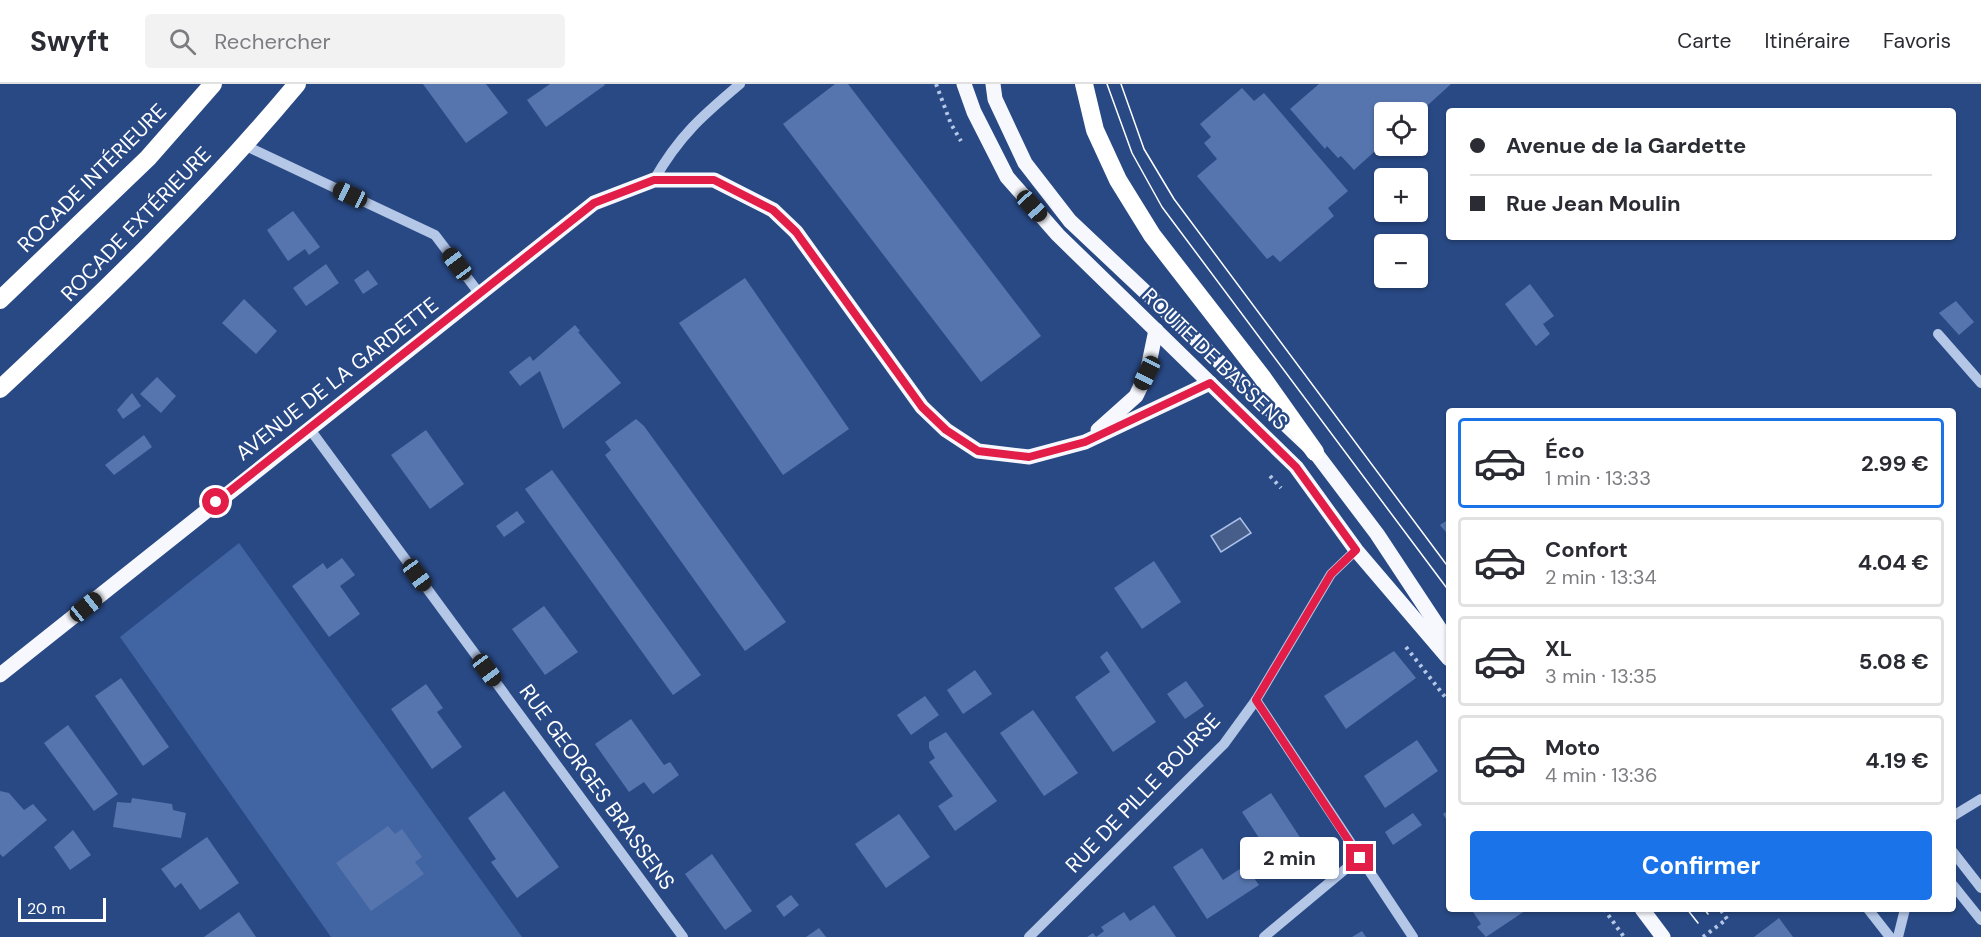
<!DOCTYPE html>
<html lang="fr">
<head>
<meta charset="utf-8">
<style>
	:root { --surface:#fff; --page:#f2f2f3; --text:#2b2b33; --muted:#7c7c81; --line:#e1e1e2; --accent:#1a73e8 }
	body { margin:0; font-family:"DM Sans",sans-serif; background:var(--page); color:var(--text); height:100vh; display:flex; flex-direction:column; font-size:22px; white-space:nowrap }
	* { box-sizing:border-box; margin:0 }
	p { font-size:20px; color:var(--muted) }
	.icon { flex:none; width:33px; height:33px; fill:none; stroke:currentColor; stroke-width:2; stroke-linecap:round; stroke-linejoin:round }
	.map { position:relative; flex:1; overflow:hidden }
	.panel { position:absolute; left:1446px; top:324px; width:510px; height:504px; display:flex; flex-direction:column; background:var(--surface); border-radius:6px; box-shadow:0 2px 4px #0004 }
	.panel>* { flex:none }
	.guide { position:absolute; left:1446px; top:24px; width:510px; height:132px; border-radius:6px; box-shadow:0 2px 4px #0004; display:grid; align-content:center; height:132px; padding:0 24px; background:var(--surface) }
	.buttons { position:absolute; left:1374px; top:18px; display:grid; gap:12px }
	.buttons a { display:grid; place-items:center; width:54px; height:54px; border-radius:6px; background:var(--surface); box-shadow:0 2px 4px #0004; font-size:30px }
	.scale { position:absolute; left:18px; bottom:15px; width:88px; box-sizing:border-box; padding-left:6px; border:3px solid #fff; border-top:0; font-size:16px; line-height:21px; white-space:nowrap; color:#fff; -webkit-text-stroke:4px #294985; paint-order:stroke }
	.end { position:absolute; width:27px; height:27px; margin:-14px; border:8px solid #e11d48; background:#fff; box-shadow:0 0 0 3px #fff }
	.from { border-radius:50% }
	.bubble { position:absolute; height:42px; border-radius:6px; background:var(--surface); box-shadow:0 2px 4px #0004; font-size:20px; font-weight:700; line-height:42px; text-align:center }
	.car { position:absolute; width:18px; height:36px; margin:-18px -9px; border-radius:8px; box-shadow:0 0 4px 2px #0007; background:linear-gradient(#222 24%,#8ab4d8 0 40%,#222 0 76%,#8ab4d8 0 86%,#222 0) }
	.guide b { display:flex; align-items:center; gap:21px; height:57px; font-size:22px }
	.guide b+b { border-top:2px solid var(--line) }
	.guide i { width:15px; height:15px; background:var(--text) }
	ul { padding:10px 0 0; list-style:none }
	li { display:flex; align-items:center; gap:18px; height:90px; margin:0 12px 9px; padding:0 12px; border:3px solid var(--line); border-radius:6px }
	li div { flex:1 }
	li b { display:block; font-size:22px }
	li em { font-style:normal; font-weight:700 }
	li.active { border-color:var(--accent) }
	li>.icon { width:54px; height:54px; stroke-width:1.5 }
	.primary-button { display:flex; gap:12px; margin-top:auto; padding:12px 24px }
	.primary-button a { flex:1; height:69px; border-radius:6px; background:var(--accent); color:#fff; font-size:24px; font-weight:700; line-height:69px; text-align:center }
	header { display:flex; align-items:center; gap:36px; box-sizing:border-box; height:84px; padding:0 30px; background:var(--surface); border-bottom:2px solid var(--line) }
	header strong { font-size:28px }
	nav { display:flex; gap:33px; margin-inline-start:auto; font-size:21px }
	.search { width:420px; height:54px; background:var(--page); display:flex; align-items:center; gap:15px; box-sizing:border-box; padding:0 21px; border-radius:6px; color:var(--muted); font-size:22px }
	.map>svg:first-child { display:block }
	.green { fill:#4164a3 }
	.water { fill:#475e8a; stroke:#a9c0e7; stroke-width:1.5 }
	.building { fill:#5675ae }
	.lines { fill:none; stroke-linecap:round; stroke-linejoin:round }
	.path { stroke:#b4c7e7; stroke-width:4; stroke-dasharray:3 4.5; stroke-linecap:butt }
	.minor { stroke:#b4c7e7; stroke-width:10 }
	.major { stroke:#f6f8fe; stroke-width:15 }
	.highway { stroke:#fff; stroke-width:18 }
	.tram { stroke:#fff; stroke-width:1.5 }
	.route { stroke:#e11d48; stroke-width:8 }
	.labels { text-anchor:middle; stroke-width:5; stroke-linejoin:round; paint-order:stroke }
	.street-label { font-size:21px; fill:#fff; stroke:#294985 }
</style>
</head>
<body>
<header>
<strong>Swyft</strong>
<div class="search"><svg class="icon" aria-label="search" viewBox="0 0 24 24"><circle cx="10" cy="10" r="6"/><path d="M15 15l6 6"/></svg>Rechercher</div>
<nav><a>Carte</a><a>Itinéraire</a><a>Favoris</a></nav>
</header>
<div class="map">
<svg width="1981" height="853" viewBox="0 0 1981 853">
	<rect width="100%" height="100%" fill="#294985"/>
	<path class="green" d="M239,459L522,853H331L120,553Z"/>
	<path class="water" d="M1240,434L1251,449L1221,468L1211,452Z"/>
	<g class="building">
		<path d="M423,0H486L508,29L466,59Z"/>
		<path d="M550,0H604L605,1L546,43L527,16Z"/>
		<path d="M835,0H848L1041,252L981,298L783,40Z"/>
		<path d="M1319,0H1451L1418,30L1384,28V59L1354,86L1341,72L1338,74L1327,62L1325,65L1290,25Z"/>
		<path d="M1242,4L1254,17L1264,9L1348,107L1328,124L1334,132L1280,178L1273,171L1267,175L1197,92L1217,75L1204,59L1211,53L1200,40Z"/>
		<path d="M293,127L320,163L309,171L305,165L288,177L267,146Z"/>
		<path d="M326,180L339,199L306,222L293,204Z"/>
		<path d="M368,186L378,200L363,210L354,196Z"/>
		<path d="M745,194L849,345L783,391L679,239Z"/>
		<path d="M1530,200L1554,232L1543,240L1550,250L1536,262L1505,220Z"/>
		<path d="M244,215L277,247L256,270L222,239Z"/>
		<path d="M1956,217L1974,238L1959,251L1939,229Z"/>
		<path d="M575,241L580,247L578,248L621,299L563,345L540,287L520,302L509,288L530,272L533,277Z"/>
		<path d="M157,293L176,312L161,329L140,310Z"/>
		<path d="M132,309L141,322L123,335L117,326Z"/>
		<path d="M636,335L644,342L786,538L745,567L605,371L611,366L605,358Z"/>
		<path d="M426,346L464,400L430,425L391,371Z"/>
		<path d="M144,351L152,363L114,391L105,381Z"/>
		<path d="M552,386L701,591L673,611L525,405Z"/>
		<path d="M517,427L525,438L504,453L496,442Z"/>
		<path d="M1449,435V452L1440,441Z"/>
		<path d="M342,474L355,491L340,502L360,530L329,553L292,502L323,479L327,485Z"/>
		<path d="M1154,477L1181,518L1142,545L1114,504Z"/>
		<path d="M544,522L578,568L545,591L512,545Z"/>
		<path d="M1107,567L1156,638L1113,668L1075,613L1110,588L1100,573Z"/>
		<path d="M1394,567L1416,594L1346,645L1324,612Z"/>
		<path d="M975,586L992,610L963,630L947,606Z"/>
		<path d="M121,594L169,663L143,682L95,612Z"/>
		<path d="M1186,597L1204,622L1185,635L1167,610Z"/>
		<path d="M426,600L443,624L437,628L462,663L432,685L391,625Z"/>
		<path d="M925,612L939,631L911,651L897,631Z"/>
		<path d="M1033,626L1078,689L1044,712L1000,649Z"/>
		<path d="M631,635L664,681L670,678L679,691L653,710L644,698L629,708L595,660Z"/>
		<path d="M68,641L118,710L94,727L44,659Z"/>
		<path d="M946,648L997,717L955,747L938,722L953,712L929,678L935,674L929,664V658Z"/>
		<path d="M1417,656L1438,687L1385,724L1364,692Z"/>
		<path d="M0,707L9,709L24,726L33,720L47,736L3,773L0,770Z"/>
		<path d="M504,707L559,783L517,814L491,778L496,775L468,734Z"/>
		<path d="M1271,709L1305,761L1254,794L1259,801L1207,835L1173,783L1202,764L1223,796L1246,781L1241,774L1263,760L1242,728Z"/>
		<path d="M132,714L172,720L173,726L186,729L181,754L113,743L117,718L131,719Z"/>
		<path d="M1449,726V740L1443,730Z"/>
		<path d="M1413,729L1422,741L1393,761L1385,748Z"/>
		<path d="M899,730L930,773L886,804L855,760Z"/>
		<path d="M388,742L395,750L402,745L422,773L415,778L424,790L371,827L336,779Z"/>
		<path d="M73,746L91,771L70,786L54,763Z"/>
		<path d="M207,753L239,799L200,826L181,799L175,804L161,785Z"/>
		<path d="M712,770L752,827L725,846L685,790Z"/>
		<path d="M791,811L799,821L784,833L776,822Z"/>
		<path d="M1154,821L1176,853H1087L1093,849L1096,853L1104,847L1101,843L1124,828L1130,837Z"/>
		<path d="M1471,825H1528L1486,853L1477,843L1481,840Z"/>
		<path d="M239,828L256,853H204Z"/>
		<path d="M1779,834L1793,853H1754Z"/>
		<path d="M819,844L826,853H806Z"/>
		<path d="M1362,847L1366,853H1352Z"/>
	</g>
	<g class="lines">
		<g class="path">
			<path d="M936,0L951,40L961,57"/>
			<path d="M1270,392L1281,404"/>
			<path d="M1406,563L1449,618"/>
			<path d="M1604,825L1624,853"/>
			<path d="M1703,853L1727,835L1720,825"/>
		</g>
		<g class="minor">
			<path d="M244,61L435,151L479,209"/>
			<path d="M654,96C679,52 702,32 740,0"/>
			<path d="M1938,250L1981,299"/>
			<path d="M309,344L683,853"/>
			<path d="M1256,616L1413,853"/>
			<path d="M1953,732L1981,715"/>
			<path d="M1953,768L1981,804"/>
			<path d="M1953,801L1981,836"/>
			<path d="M1868,825L1890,853"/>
			<path d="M1029,853L1224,660L1256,616L1331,490L1356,466"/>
			<path d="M1264,853L1360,773"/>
			<path d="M1898,853L1905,825"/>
		</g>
		<g class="major">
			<path d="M964,0L974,28L1007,93L1058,151L1296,383L1356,466L1449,575"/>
			<path d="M993,0L995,15L1025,79L1070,137L1315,368L1377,450L1449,559"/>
			<path d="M1098,346L1136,312L1147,289L1156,246"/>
			<path d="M0,591L594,119L654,96H714L773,126L796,148L922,323L946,346L978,367L1029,373L1085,358L1210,299"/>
			<path d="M1642,825L1663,853"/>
		</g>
		<g class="highway">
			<path d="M1084,0L1095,46L1118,96L1152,151L1262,293L1315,368"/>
			<path d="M0,216L148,74L213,0"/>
			<path d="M0,305C104,208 206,109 297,0"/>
		</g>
		<g class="tram">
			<path d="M1107,0L1132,69L1162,123L1449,507"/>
			<path d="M1121,0L1144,65L1174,115L1449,484"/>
			<path d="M1687,825L1698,839"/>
			<path d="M1704,825L1708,830"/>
		</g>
	</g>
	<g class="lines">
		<path class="route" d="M216,418L594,119L654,96H714L773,126L796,148L922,323L946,346L978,367L1029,373L1085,358L1210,299L1296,383L1356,466L1331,490L1256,616L1360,774"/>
	</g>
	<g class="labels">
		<g class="street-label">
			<text transform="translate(92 94) rotate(-45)" y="7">ROCADE INTÉRIEURE</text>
			<text transform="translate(136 140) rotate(-46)" y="7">ROCADE EXTÉRIEURE</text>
			<text transform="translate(1215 275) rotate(44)" y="7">ROUTE DE BASSENS</text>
			<text transform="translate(337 295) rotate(-38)" y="7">AVENUE DE LA GARDETTE</text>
			<text transform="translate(597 703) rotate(54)" y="7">RUE GEORGES BRASSENS</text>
			<text transform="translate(1143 709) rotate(-46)" y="7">RUE DE PILLE BOURSE</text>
		</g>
	</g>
</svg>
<div class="buttons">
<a><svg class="icon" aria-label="locate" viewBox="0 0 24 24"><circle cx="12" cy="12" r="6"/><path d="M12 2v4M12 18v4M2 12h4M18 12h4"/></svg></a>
<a>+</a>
<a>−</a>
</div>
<div class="scale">20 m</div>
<i class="end from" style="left:216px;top:418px"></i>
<i class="end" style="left:1360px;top:774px"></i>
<div class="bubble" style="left:1240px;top:753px;width:99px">2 min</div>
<i class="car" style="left:350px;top:111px;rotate:295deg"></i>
<i class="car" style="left:1032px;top:122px;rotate:138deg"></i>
<i class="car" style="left:457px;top:180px;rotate:323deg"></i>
<i class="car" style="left:1147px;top:289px;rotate:206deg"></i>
<i class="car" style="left:417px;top:491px;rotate:144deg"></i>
<i class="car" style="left:86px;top:523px;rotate:51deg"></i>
<i class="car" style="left:487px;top:586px;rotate:143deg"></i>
<div class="guide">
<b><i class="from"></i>Avenue de la Gardette</b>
<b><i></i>Rue Jean Moulin</b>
</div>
<section class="panel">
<ul>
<li class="active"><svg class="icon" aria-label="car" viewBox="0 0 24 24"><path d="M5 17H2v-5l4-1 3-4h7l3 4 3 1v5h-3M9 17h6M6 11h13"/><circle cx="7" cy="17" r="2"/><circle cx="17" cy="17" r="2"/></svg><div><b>Éco</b><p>1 min · 13:33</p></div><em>2.99 €</em></li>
<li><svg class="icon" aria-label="car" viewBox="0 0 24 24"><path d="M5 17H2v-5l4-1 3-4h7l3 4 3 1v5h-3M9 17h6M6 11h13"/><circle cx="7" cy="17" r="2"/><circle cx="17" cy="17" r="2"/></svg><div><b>Confort</b><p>2 min · 13:34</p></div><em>4.04 €</em></li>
<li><svg class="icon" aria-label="car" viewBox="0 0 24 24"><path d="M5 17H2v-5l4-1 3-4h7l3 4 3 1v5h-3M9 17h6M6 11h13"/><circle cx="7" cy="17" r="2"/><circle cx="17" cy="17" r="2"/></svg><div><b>XL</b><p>3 min · 13:35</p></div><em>5.08 €</em></li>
<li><svg class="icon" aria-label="car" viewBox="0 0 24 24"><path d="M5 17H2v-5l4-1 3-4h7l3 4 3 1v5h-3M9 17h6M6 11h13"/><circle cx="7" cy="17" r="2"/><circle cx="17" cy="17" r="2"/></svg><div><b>Moto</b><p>4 min · 13:36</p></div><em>4.19 €</em></li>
</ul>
<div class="primary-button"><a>Confirmer</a></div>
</section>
</div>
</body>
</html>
